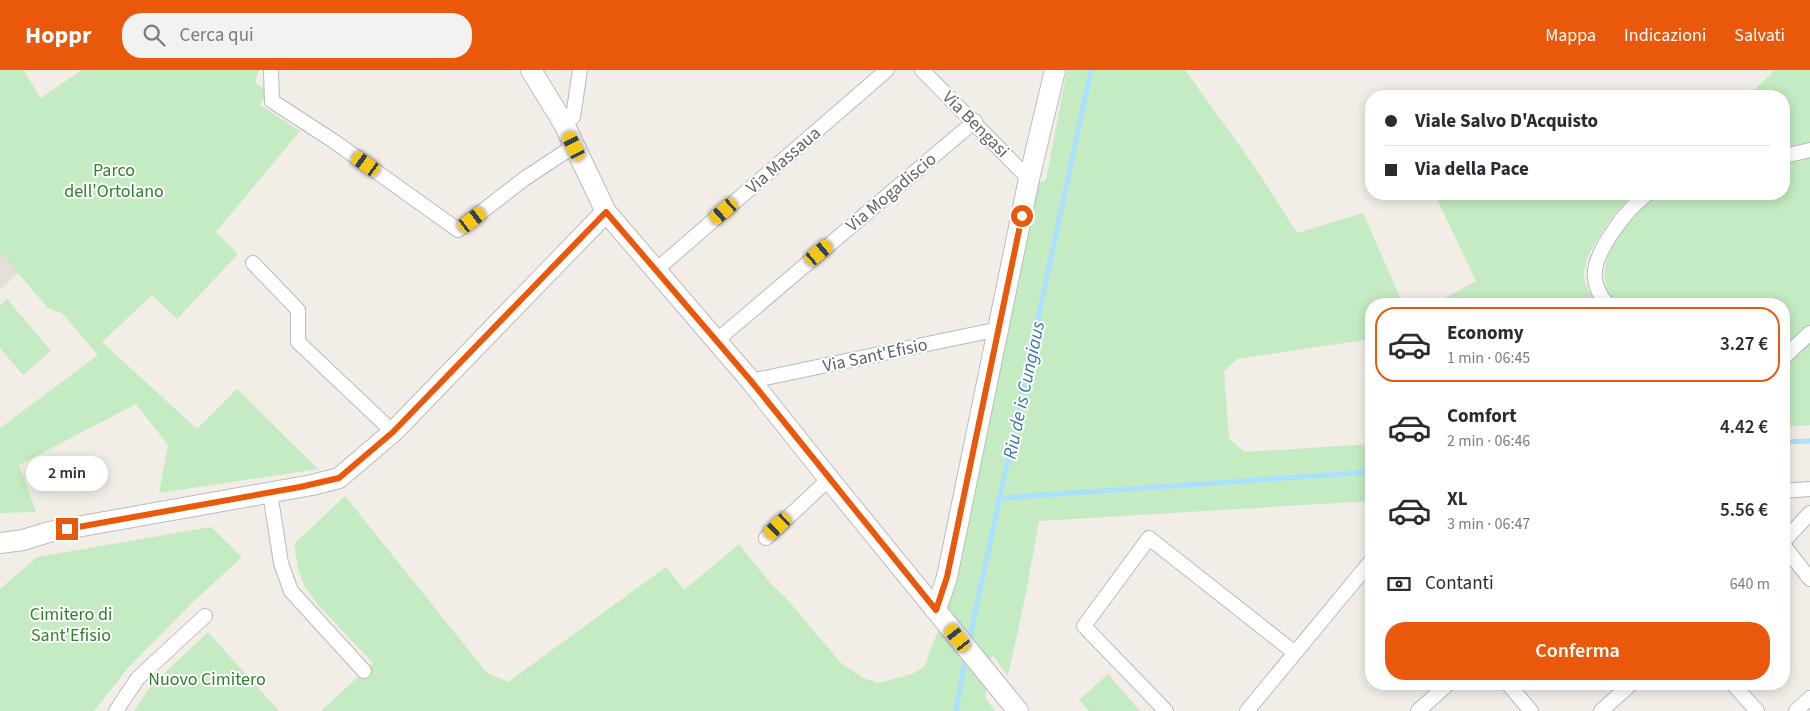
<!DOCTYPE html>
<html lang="it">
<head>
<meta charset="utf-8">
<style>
	:root { --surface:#fff; --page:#f2f2f3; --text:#2b2b33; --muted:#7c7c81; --line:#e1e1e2; --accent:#ea580c }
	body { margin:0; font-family:"Source Sans 3",sans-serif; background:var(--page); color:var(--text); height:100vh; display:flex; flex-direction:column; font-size:19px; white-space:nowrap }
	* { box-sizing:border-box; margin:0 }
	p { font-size:16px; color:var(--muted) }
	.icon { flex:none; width:28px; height:28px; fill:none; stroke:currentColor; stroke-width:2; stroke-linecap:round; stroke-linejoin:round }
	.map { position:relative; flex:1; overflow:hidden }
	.sheet { position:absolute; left:1365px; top:228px; width:425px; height:392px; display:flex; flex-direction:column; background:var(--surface); border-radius:20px; box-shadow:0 2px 12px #0003 }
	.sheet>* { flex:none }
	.top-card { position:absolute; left:1365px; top:20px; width:425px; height:110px; border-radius:20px; box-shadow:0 2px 12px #0003; display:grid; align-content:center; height:110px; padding:0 20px; background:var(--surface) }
	.end { position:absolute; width:22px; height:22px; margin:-11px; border:6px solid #ea580c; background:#fff; box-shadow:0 0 0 2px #fff }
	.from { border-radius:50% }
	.bubble { position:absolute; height:35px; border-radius:18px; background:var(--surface); box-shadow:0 2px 12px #0003; font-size:16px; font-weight:600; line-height:35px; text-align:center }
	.car { position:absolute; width:15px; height:30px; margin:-15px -8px; border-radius:6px; box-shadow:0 0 4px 1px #0007; background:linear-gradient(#f5c518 24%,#345 0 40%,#f5c518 0 76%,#345 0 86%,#f5c518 0) }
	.top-card b { display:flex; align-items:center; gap:18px; height:48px; font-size:19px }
	.top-card b+b { border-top:1px solid var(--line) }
	.top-card i { width:12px; height:12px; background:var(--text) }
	ul { padding:9px 0 0; list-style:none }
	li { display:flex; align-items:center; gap:15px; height:75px; margin:0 10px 8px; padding:0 10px; border:2px solid transparent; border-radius:20px }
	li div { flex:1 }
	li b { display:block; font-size:19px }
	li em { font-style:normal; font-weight:600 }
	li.on { border-color:var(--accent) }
	li>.icon { width:45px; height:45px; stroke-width:1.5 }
	.pay { display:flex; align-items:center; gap:12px; height:55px; padding:0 20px; font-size:19px }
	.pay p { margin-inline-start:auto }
	.button { display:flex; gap:10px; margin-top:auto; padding:10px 20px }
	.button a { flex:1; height:58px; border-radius:20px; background:var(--accent); color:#fff; font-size:20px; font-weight:600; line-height:58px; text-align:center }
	header { display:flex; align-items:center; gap:30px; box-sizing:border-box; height:70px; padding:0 25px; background:var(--accent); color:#fff }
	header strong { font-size:24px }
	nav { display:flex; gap:28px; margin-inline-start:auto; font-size:18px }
	.search { width:350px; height:45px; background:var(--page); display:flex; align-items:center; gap:12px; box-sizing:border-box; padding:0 18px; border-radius:20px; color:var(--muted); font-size:19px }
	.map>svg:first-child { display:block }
	.education { fill:#e4e0d7 }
	.green { fill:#c4ebc1 }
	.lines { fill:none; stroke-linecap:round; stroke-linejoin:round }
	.stream { stroke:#a9e1ff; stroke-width:5 }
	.street-casing { stroke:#b7babe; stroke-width:16 }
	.secondary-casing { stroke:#b8bcc1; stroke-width:22 }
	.street { stroke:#fff; stroke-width:14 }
	.secondary { stroke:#fff; stroke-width:20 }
	.route { stroke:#ea580c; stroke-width:6 }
	.labels { text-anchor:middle; stroke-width:4; stroke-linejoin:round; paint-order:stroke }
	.street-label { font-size:18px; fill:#5e6368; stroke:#fff }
	.park-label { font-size:18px; fill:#2e822b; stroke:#fff }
	.water-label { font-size:19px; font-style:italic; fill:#3577aa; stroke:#fff }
</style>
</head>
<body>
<header>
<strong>Hoppr</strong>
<div class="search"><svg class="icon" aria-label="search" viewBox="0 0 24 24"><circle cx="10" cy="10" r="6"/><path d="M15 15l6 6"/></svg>Cerca qui</div>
<nav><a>Mappa</a><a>Indicazioni</a><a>Salvati</a></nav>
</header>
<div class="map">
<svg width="1810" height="641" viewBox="0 0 1810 641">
	<rect width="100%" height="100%" fill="#f2eee7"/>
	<path class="education" d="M0,182L18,203L0,220Z"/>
	<g class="green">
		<path d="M0,0H23L41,28L82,0H259L255,13L268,21L260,35L300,61L216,162L238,184L177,249L152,225L102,272L197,359L237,319L318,399L159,423L168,375L136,334L19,395L36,442L0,443V358L98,285L62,243L48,238L0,182Z"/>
		<path d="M1067,0H1185L1255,97L1297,163L1363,143L1403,234H1371V269L1237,289L1224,301L1229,369L1245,382L1371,374V431L1039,451L1026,523L1008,606L992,584L985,627L995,641H321L373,593L319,536L305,517L299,502L294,474L345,426L487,603L508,612L666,497L684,520L739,474L770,513L785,527L841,593L863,608L878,613L912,604L924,597L951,527L1035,114L1046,110Z"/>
		<path d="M1775,0H1810V76L1784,82V26H1748Z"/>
		<path d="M1810,85V255L1784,279V234H1615C1585,196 1626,154 1653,127L1658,124H1784V90Z"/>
		<path d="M1443,124H1633C1617,140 1585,180 1584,203C1583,213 1591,227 1598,234H1434L1476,211L1435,125Z"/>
		<path d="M7,229L51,281L23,305L0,278V235Z"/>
		<path d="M1810,272V355L1784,357V296Z"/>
		<path d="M211,457L242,487L193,532L127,599L94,641H0V519L37,487Z"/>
		<path d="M208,562L279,641H134L150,617Z"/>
		<path d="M1108,604L1140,641H1089L1079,630Z"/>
	</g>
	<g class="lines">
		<g class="stream">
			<path d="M1784,372L1810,371"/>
			<path d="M1000,428L1371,402"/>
			<path d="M969,572L1091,0"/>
			<path d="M956,641L966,585"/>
		</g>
		<g class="street-casing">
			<g id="street">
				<path d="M922,0L1029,109"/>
				<path d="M271,2L272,31L335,72L458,160L524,109L574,76"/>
				<path d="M564,54L573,47L580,0"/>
				<path d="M1784,86L1810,80"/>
				<path d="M253,193L298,240V272L393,362"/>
				<path d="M656,200L887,0"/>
				<path d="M1607,234C1601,227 1596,218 1595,209C1591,184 1628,138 1647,124"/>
				<path d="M716,271L975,51"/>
				<path d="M1784,287L1810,263"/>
				<path d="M751,311L999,259"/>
				<path d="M1784,421L1810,419"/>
				<path d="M270,423L281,493L291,521L364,601"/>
				<path d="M766,468L829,409"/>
				<path d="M1784,471L1810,443"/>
				<path d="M1784,476L1810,509"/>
				<path d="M1508,614L1531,641"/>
				<path d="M1733,614L1757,641"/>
				<path d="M116,641L138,608L205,546"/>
				<path d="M1166,641L1084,556L1149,468L1295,583"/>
				<path d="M1247,641L1371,491"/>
				<path d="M1418,641L1448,614"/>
				<path d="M1601,641L1631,614"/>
				<path d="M1796,641L1810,628"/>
			</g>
		</g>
		<g class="secondary-casing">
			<g id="secondary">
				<path d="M531,0L564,54L606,142L751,311L829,409L1018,641"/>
				<path d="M0,473L23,470L49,462L312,415L339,408L393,362L606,142"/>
				<path d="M936,540L947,507L1029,109L1055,0"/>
			</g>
		</g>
		<use href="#street" class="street"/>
		<use href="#secondary" class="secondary"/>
	</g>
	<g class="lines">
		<path class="route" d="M67,459L300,417L339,408L393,362L606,142L751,311L936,540L947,507L1022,146"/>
	</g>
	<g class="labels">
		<g class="street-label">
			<text transform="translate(976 54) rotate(45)" y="6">Via Bengasi</text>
			<text transform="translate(783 90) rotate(-41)" y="6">Via Massaua</text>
			<text transform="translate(891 122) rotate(-40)" y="6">Via Mogadiscio</text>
			<text transform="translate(875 285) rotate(-12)" y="6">Via Sant'Efisio</text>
		</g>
		<g class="park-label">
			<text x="114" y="106">Parco<tspan x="114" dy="21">dell'Ortolano</tspan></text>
			<text x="71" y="550">Cimitero di<tspan x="71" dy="21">Sant'Efisio</tspan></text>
			<text x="207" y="615">Nuovo Cimitero</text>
		</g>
		<g class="water-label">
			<text transform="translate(1023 320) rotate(-78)" y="7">Riu de is Cungiaus</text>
		</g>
	</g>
</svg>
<i class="end from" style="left:1022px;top:146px"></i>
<i class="end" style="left:67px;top:459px"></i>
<div class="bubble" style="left:26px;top:386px;width:82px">2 min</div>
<i class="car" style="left:574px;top:76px;rotate:334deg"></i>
<i class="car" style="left:366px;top:94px;rotate:305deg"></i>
<i class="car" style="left:724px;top:141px;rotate:229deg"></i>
<i class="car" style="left:472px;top:150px;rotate:52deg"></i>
<i class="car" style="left:819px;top:183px;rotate:50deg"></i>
<i class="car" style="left:778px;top:456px;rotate:227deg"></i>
<i class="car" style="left:958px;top:568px;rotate:321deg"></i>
<div class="top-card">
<b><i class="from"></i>Viale Salvo D'Acquisto</b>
<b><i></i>Via della Pace</b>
</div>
<section class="sheet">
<ul>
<li class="on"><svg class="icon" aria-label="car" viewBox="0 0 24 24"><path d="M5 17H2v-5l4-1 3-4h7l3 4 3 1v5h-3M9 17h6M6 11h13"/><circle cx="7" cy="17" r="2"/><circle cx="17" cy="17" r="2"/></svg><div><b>Economy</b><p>1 min · 06:45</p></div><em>3.27 €</em></li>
<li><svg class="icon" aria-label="car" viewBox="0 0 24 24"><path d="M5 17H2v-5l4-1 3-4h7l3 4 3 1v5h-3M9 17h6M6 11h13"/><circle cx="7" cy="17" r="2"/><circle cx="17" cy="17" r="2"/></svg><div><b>Comfort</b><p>2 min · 06:46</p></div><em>4.42 €</em></li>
<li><svg class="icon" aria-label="car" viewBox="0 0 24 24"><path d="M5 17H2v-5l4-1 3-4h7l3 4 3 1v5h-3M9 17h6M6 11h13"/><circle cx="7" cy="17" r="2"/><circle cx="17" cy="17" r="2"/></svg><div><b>XL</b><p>3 min · 06:47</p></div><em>5.56 €</em></li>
</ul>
<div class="pay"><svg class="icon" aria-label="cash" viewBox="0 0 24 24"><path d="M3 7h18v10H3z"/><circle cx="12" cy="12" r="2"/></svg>Contanti<p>640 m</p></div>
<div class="button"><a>Conferma</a></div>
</section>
</div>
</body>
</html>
